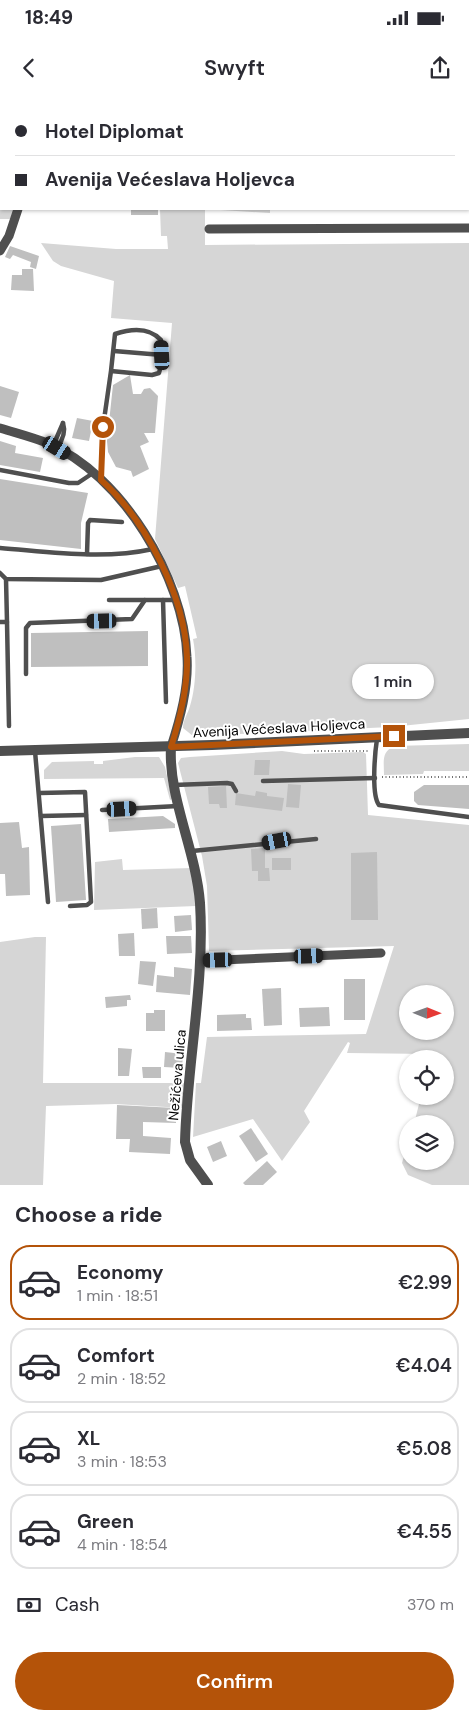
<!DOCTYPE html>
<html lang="en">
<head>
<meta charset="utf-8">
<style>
	:root { --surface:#fff; --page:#f7f7f7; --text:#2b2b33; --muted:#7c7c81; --line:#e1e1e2; --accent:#b45309 }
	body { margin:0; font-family:"DM Sans",sans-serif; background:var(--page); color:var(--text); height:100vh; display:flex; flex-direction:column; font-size:19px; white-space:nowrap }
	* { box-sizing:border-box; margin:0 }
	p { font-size:16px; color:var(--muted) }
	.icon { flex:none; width:28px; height:28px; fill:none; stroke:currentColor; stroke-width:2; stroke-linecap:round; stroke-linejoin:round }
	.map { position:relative; height:1085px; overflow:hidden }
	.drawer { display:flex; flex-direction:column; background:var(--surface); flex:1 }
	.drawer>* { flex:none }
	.banner { position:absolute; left:0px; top:0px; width:470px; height:110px; box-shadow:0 1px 4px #0004; display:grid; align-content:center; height:110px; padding:0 15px; background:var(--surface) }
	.needle { width:32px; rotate:91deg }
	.tools { position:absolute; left:399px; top:885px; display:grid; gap:10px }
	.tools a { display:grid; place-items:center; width:55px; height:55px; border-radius:50%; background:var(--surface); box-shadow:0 1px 4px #0004; font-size:25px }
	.end { position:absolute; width:22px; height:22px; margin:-11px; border:6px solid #b45309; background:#fff; box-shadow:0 0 0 2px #fff }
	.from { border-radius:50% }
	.bubble { position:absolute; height:35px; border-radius:18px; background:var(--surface); box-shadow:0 1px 4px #0004; font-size:16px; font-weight:600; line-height:35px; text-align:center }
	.car { position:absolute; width:15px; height:30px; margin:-15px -8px; border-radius:6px; box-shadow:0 0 4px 1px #0007; background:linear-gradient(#222 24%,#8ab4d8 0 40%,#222 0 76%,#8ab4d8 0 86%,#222 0) }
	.banner b { display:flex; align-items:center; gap:18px; height:48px; font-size:19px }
	.banner b+b { border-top:1px solid var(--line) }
	.banner i { width:12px; height:12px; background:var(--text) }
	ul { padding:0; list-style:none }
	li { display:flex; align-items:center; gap:15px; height:75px; margin:0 10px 8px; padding:0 5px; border:2px solid var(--line); border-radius:20px }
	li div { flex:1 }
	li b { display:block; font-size:19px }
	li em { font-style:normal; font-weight:600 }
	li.on { border-color:var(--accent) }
	li>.icon { width:45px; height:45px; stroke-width:1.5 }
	h2 { padding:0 15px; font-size:22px; line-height:60px }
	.pay { display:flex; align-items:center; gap:12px; height:55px; padding:0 15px; font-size:19px }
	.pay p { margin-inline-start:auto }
	.cta { display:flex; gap:10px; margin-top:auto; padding:10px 15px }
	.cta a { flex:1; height:58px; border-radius:30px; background:var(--accent); color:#fff; font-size:20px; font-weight:600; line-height:58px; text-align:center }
	.status { display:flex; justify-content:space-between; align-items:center; height:35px; padding:0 25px; background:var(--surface); direction:ltr }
	.status svg { height:14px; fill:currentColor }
	header { display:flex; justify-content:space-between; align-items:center; height:65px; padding:0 15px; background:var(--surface); font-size:22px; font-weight:600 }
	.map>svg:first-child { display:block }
	.green { fill:#d6d6d6; fill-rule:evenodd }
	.building { fill:#bfbfbf }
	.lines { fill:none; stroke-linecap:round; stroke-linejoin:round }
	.path { stroke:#717171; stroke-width:2; stroke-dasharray:1 2.5; stroke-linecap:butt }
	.service { stroke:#4f4f4f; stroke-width:4.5 }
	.minor { stroke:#4f4f4f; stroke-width:9 }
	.tertiary { stroke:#4f4f4f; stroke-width:10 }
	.route { stroke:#b45309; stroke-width:6 }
	.labels { text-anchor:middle; stroke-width:4; stroke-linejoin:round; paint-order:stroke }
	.street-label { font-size:14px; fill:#000; stroke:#fff }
</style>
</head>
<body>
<div class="status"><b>18:49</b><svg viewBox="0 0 49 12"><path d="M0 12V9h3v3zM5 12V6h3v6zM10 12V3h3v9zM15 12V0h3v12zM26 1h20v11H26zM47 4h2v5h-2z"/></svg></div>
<header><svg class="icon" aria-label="back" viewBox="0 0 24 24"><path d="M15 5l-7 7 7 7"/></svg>Swyft<svg class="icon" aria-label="share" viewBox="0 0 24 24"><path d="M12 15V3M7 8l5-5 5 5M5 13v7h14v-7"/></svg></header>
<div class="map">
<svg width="469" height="1085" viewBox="0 0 469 1085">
	<rect width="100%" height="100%" fill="#fff"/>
	<g class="green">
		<path d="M0,0L17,1H1V109H14L10,119H0Z"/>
		<path d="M89,0H469V38V1Z"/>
		<path d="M160,109H270V113L205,109V145L469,143V619L391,627L193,636L183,628C183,619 188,614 190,606C196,587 197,559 193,539L197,538L185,486L178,488L155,439L172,223L111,218L114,181L61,166L53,161L41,143L116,149H168L167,136H161Z"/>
		<path d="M469,644V671H424L423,674L384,675C384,662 381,652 394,646Z"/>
		<path d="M282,651L304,654L363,652L366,654L368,715L469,725V1085H432L408,1075L402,1063L407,1045L408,1061H445V1024H414L421,996H445V959H430V954L347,953L350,943L348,942L304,1011L310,1022L282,1061L253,1019L193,1037L196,983H201L207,937L366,934L394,846L209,851L207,786L202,756L178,663L181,658L190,657ZM408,894H445V931H408Z"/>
		<path d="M159,657L165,667L172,699L170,700L164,678L44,679V670L52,662L94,661V664H103V661L135,657Z"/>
		<path d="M122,759L123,770L192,768L196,806L94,810L95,762Z"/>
		<path d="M35,837H46L43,983H185L183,1008L115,1004L46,1006L43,1085H0V842Z"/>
	</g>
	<g class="building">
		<rect x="131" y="109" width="27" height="6"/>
		<path d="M10,146L39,156L36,169L30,167L31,162L13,155L10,159L5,157Z"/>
		<path d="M22,169H33L34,191L11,190L12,175H22Z"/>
		<path d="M130,275L133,294H141L144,289L150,288L158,296L155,333H144L149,342L140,346L149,369L133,377L131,371L116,367L108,352L107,341L113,285Z"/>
		<path d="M0,286L19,292L11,318L0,315Z"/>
		<path d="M77,318L93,321L89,341L72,338Z"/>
		<path d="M0,341L16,346L15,353L43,358L40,372L0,365Z"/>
		<path d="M0,379L88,393L81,423V449L0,440Z"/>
		<path d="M148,531V566L31,567V533Z"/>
		<path d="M255,660H270L269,675H254Z"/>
		<path d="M288,684L301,685L299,708L286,707Z"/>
		<path d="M424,685H469V709L418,705L414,701V692Z"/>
		<path d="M226,686L227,708H220L219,704H209L208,687Z"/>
		<path d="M256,691L267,693V696L284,698L282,711L235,705L236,693L255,696Z"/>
		<path d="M163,716L175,724V728L109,732L108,719Z"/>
		<path d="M19,722L22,748L29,747L30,795L6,796L5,774H0V723Z"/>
		<path d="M81,724L86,800L56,802L51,726Z"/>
		<path d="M265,748V768H269L270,781H258V771H252L251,749Z"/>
		<path d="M377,752L378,820H351V753Z"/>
		<rect x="272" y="758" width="19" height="12"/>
		<path d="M157,808L158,828L142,829L141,809Z"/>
		<path d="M191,815L192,830L175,832L174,816Z"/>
		<path d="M134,833L135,856H119L118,834Z"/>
		<path d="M166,836H191L192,853L167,854Z"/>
		<path d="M140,861L156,862L153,886L138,884Z"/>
		<path d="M174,867L192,869L190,895L156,892L157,875L174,877Z"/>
		<rect x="344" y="879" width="21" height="41"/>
		<path d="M281,888L282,925L264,926L262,889Z"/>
		<path d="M130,895L131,900H127V906L106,908L105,897Z"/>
		<path d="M329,907L330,926L300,927L299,908Z"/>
		<path d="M154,910H165V931H146V913H154Z"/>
		<path d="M246,914V918H251L252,930L217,931V915Z"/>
		<path d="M118,948L132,949L129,976H118Z"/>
		<path d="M165,952L183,954L182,968L164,967Z"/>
		<path d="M142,967H161V978H143Z"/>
		<path d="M117,1005L176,1008V1023L143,1022V1036L171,1038L170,1054L129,1052L130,1039H116Z"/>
		<path d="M251,1028L268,1054L256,1062L239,1036Z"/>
		<path d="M221,1041L227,1056L213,1062L207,1047Z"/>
		<path d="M267,1061L277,1072L263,1085H245L243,1083Z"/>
	</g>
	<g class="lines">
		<g class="path">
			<path d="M362,0L363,1"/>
			<path d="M314,651H369"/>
			<path d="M382,677H469"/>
		</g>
		<g class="service">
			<path d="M114,251L162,255"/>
			<path d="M53,346L63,323"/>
			<path d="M57,348C62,341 66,332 63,323"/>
			<path d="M0,370L69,383H78L93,373"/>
			<path d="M101,379L103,327L111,271L152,275L159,273L161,265V240C149,227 130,229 115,234L111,271"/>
			<path d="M0,448C51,452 103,460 153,449"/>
			<path d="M87,454L88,423L90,420L122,422"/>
			<path d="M0,473L6,479L101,480L162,466"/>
			<path d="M109,500H175"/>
			<path d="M163,500L166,602"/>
			<path d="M0,522H7L6,479"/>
			<path d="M7,522L9,626"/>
			<path d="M26,574V528L30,523L132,519L145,500"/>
			<path d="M377,639C375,652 371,695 379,705L469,717"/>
			<path d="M35,651L48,802"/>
			<path d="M263,681L375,678"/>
			<path d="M174,685L227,683L232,684L236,691"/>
			<path d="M40,693L85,692L91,802L87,805L70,806"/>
			<path d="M102,710L178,706"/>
			<path d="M41,716L86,715"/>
			<path d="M192,751L316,739"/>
		</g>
		<g class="minor">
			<path d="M20,0L21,1"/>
			<path d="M85,1L86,0"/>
			<path d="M209,129L469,128"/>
			<path d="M0,151L9,136L18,109"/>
			<path d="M0,328C16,333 32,337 47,343C122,374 184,478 187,557C189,587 180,619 171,647"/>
			<path d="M200,861L381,853"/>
		</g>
		<g class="tertiary">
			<path d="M171,647C168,697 196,750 200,803C205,883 187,963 185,1042L190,1060L208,1085"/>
			<path d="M0,651L212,645L469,633"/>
		</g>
	</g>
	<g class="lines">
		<path class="route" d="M103,327L101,380C146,420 185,497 187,557C188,587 180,619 171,647L394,636"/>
	</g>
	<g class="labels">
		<g class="street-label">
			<text transform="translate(279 628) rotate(-3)" y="5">Avenija Većeslava Holjevca</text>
			<text transform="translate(177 975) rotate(-85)" y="5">Nežićeva ulica</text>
		</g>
	</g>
</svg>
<div class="tools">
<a><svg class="needle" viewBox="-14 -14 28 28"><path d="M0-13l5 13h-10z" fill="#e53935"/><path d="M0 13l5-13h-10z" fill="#7c7c81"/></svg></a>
<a><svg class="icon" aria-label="locate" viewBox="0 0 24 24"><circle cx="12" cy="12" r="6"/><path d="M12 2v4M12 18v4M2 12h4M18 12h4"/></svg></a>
<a><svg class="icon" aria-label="layers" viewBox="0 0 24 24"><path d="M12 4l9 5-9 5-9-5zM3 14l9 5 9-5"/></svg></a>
</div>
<i class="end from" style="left:103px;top:327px"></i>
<i class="end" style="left:394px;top:636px"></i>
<div class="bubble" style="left:352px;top:564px;width:82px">1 min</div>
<i class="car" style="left:162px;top:255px;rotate:357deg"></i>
<i class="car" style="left:57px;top:348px;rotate:121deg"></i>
<i class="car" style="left:102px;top:521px;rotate:269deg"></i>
<i class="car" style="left:122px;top:709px;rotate:87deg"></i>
<i class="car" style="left:277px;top:741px;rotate:259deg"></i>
<i class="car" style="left:309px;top:856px;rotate:88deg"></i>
<i class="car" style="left:218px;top:860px;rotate:268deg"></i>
<div class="banner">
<b><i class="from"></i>Hotel Diplomat</b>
<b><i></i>Avenija Većeslava Holjevca</b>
</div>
</div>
<section class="drawer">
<h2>Choose a ride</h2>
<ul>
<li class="on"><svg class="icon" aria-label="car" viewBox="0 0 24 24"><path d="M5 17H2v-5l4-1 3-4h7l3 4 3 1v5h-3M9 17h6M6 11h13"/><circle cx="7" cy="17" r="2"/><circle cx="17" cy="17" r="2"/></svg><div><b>Economy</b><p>1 min · 18:51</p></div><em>€2.99</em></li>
<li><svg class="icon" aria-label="car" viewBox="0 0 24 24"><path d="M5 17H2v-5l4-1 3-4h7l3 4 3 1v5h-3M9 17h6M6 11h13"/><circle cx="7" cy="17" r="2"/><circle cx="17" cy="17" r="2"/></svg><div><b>Comfort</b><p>2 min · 18:52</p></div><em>€4.04</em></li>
<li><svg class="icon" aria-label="car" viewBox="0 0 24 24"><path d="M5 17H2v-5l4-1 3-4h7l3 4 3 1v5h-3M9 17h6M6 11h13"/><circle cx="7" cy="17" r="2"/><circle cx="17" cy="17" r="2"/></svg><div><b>XL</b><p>3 min · 18:53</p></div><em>€5.08</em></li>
<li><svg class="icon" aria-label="car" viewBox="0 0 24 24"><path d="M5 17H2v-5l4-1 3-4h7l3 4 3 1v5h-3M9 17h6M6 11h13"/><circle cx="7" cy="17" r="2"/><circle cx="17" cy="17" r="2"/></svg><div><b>Green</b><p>4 min · 18:54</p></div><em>€4.55</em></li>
</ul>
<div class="pay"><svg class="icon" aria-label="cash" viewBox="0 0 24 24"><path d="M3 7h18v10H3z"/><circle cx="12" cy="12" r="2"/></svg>Cash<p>370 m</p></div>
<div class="cta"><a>Confirm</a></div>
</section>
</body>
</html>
